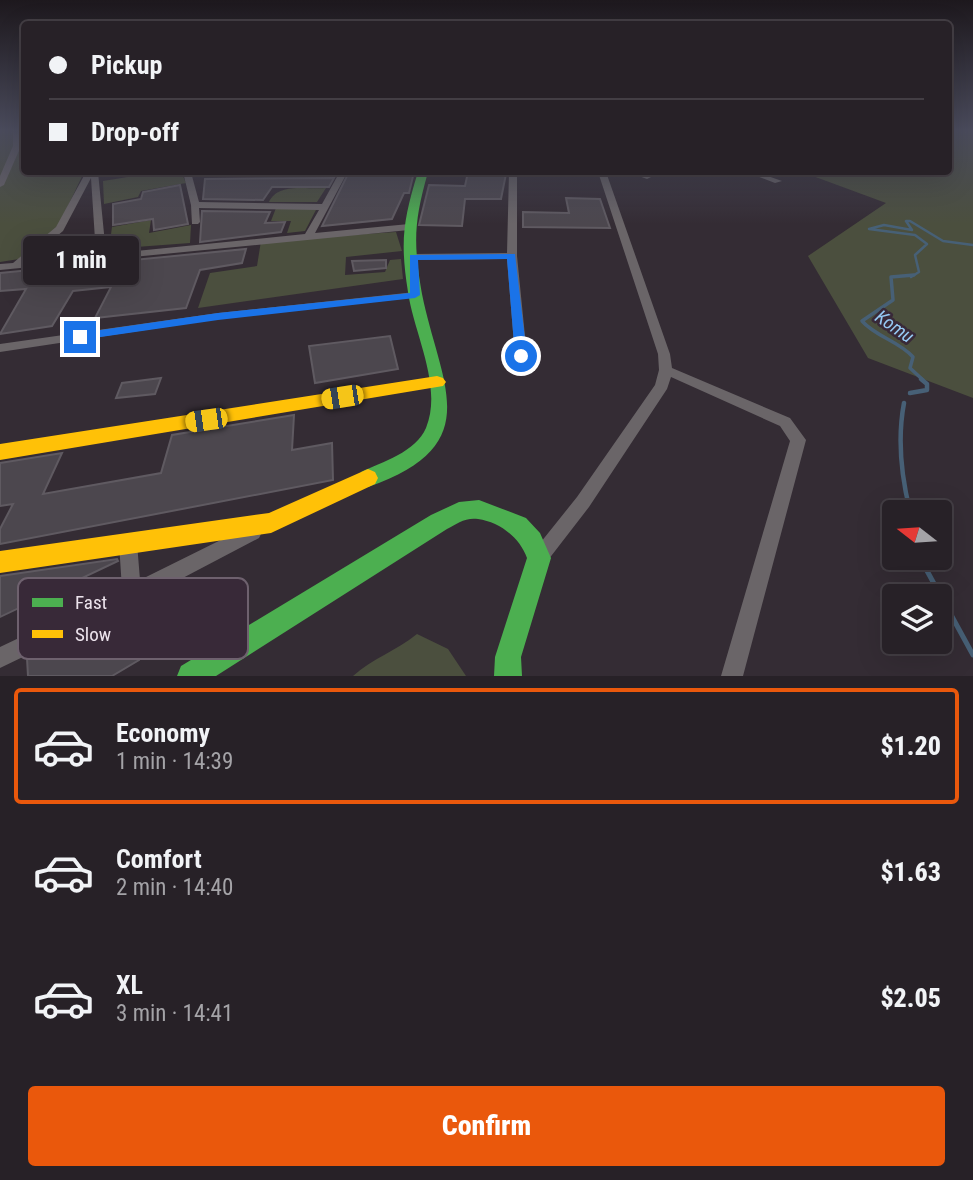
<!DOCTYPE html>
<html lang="en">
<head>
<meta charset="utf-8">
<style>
	:root { --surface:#272127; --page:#2f292f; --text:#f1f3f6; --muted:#a4a3a7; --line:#433e44; --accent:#ea580c }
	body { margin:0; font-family:"Roboto Condensed",sans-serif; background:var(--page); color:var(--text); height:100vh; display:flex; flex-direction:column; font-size:26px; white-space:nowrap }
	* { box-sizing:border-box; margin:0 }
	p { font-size:23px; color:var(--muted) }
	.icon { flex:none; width:38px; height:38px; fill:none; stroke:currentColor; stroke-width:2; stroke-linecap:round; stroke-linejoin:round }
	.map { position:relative; height:676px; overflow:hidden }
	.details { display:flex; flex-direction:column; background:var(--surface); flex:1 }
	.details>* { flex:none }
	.banner { position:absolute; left:21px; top:21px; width:931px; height:154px; border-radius:7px; box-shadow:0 7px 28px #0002,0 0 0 2px var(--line); display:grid; align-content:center; height:154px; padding:0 28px; background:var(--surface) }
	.needle { width:46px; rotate:287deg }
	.tools { position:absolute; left:882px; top:500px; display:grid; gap:14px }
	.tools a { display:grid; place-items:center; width:70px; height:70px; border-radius:7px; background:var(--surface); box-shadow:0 7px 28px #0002,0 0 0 2px var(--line); font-size:35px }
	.end { position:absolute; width:32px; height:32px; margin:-16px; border:9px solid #1a73e8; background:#fff; box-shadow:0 0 0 4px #fff }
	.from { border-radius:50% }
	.bubble { position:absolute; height:49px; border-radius:7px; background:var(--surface); box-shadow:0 7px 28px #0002,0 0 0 2px var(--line); font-size:23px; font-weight:800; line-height:49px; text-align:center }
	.car { position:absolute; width:21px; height:42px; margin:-21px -10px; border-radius:9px; box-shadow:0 0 5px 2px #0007; background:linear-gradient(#f5c518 24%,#345 0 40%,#f5c518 0 76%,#345 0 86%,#f5c518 0) }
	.banner b { display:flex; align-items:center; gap:24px; height:66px; font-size:26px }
	.banner b+b { border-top:2px solid var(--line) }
	.banner i { width:18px; height:18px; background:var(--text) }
	ul { padding:12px 0 0; list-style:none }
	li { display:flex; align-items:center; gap:21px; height:116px; margin:0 14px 10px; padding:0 14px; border:4px solid transparent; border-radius:7px }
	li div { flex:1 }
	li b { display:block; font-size:26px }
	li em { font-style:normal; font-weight:800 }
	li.selected { border-color:var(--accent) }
	li>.icon { width:63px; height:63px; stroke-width:1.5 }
	.cta { display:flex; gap:14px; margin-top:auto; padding:14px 28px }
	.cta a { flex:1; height:80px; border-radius:7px; background:var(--accent); color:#fff; font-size:28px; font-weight:800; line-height:80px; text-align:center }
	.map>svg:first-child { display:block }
	.green { fill:#4b4f3e }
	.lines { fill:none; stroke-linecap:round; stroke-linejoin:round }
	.stream-far3 { stroke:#476076; stroke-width:2.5 }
	.stream-far2 { stroke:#476076; stroke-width:3.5 }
	.stream-far1 { stroke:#476076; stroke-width:4.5 }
	.stream { stroke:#476076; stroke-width:5 }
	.building { fill:#4c474e; stroke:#5f5a61; stroke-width:2 }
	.street { fill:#6a6568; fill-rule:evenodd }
	.fast { fill:#4caf50; fill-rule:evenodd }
	.slow { fill:#ffc107; fill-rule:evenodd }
	.route { fill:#1a73e8 }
	.labels { text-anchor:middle; stroke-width:5; stroke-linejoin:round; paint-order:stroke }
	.water-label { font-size:19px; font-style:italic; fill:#95c8f2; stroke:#382938 }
	.key { fill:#382938; stroke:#6e616e; stroke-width:2 }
	.key-label { font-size:19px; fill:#ece3ec }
</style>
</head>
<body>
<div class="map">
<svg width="973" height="676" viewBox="0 0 973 676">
	<rect width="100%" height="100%" fill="#342c34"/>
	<g class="green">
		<path d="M0,130H20L19,144L24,146V172H84L45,255L0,262Z"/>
		<path d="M949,130H973V398L868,358L808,256L886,203L802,172H948Z"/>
		<path d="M159,172H181L186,183L141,191L138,197L104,204L103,181Z"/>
		<path d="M326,188L317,202H269C278,182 308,190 326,188Z"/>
		<path d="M318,206L305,231L287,233L291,221H271L276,208Z"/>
		<path d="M151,220L149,233L191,225L190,243L109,249L112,227Z"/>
		<path d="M396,232L402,251L346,257L345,275L385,272L390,260L401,259L403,279L198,308L210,273L257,266L261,241Z"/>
		<path d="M417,634L448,649L466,676H353C373,658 396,651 417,634Z"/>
	</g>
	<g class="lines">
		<path class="stream-far3" d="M911,277L919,272L915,255L927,244L915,235L869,229L884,225L912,230L906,221H910L943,241L973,245"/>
		<path class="stream-far2" d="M914,275L891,277L893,300L862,321C876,337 899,341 913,357L910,368L923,380"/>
		<g class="stream-far1">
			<path d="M910,393L927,390V384L921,379"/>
			<path d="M904,403C897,440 901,475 910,511"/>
		</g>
		<g class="stream">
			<path d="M909,509L910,513"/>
			<path d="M920,558L973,655"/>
		</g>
	</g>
	<g class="building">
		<path d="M349,172H414L409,193H404L392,219L322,226Z"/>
		<path d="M468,172L506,174L501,199H465L462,226L419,225L429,185L465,186Z"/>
		<path d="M334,178L329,187H272L263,200L203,199L205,179Z"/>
		<path d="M180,185L188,224L154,230L153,219L113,225V204L141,199L143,192Z"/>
		<path d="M566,198L600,199L610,228L523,227V212L569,213Z"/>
		<path d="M202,211L270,212L265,223L285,222L281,232L200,242Z"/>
		<path d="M246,249L242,263L200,270L186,308L95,318L111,287L73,291L52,326L0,334L26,289L0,291V273Z"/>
		<path d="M386,260V268L354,271L352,261Z"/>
		<path d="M390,336L398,369L315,383L309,346Z"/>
		<path d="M161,378L155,394L116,398L122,383Z"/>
		<path d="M294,415L292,450L332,443L333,480L0,544V529L13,504L0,506V463L62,453L43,494L161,473L172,435Z"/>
		<path d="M117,559L118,561L0,617V576Z"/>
		<path d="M131,608L139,660L112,676H28L27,658Z"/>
	</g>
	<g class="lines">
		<g class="street">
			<path d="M13,130H19L21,146L4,185L0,187V176L13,146Z"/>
			<path d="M86,172H98L106,254L305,234L319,210L199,208L200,222L198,224H192L191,205L183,172H346L347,173L315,233L409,224L414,227L409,230L0,270V264L13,263L56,227ZM338,175L322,204L199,202L192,176ZM91,178L96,255L27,261L63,231Z"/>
			<path d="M509,172H517V256L527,356L521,360L515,356L507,259L413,260L408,257L413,254L507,253Z"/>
			<path d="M598,172H606L670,354L672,368L790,418L806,440L743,676H721L790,441L780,426L671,377L667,389L589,507L545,564L539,567L533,564L530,558L533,552L577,497L655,385L659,370L658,354Z"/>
			<path d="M628,172H638L651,177L647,179Z"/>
			<path d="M746,172H756L782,181L775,183Z"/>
			<path d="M415,292L419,293L421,295L419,297L218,319L0,352V344L218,313Z"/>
			<path d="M253,524L259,526L262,532L259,538L139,601L0,668V647L122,589L119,543L122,537L128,535L134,537L137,543L140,580Z"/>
		</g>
		<g class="fast">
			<path d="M418,172H428C414,221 413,243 422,294C440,384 489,445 368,487L361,484L358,478L361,472C382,462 416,452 426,428C443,386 414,334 408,292C400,242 403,220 418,172Z"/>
			<path d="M479,500L526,518L540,533L551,558L521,657L522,676H494L495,657L527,558C520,538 500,522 478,519C466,517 456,524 447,529L216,676H177L181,666L431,515L459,502Z"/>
		</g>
		<g class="slow">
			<path d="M437,376L443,378L446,382L443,386L0,460V444Z"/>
			<path d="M368,469L375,472L378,478L375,484L271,533L0,573V551L269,513Z"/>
		</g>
	</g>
	<linearGradient id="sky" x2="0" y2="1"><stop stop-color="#1d181d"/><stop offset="0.58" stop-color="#4a4b5c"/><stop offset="1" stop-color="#4a4b5c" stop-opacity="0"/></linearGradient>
	<rect width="973" height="224" fill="url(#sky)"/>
	<path class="route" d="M515,254L527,356L521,360L515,356L507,259L418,260L420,295L415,298L218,320L80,340L74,337L80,333L218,313L410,293V255Z"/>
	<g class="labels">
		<g class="water-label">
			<text transform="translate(895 326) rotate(35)" y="7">Komu</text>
		</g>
	</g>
	<rect x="18" y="578" width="230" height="81" rx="10" class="key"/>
	<rect x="32" y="598" width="31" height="9" fill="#4caf50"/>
	<rect x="32" y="630" width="31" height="8" fill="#ffc107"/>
	<g class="key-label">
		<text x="75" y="609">Fast</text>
		<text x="75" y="641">Slow</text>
	</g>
</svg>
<div class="tools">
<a><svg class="needle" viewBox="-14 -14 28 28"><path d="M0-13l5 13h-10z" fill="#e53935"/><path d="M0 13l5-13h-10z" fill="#a4a3a7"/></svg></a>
<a><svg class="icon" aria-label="layers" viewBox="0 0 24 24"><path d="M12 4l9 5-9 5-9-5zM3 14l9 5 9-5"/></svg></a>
</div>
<i class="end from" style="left:521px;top:356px"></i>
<i class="end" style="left:80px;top:337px"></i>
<div class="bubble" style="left:23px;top:236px;width:116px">1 min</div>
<i class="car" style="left:342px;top:397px;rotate:261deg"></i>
<i class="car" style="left:206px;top:420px;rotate:262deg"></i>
<div class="banner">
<b><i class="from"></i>Pickup</b>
<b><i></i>Drop-off</b>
</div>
</div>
<section class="details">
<ul>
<li class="selected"><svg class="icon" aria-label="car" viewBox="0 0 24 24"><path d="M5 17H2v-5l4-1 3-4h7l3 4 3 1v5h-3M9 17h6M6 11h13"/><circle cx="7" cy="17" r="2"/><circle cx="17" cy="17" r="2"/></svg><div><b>Economy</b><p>1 min · 14:39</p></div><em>$1.20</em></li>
<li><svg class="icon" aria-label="car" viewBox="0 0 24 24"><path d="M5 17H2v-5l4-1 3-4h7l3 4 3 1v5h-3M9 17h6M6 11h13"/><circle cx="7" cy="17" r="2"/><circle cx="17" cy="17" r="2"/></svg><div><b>Comfort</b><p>2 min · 14:40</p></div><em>$1.63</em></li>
<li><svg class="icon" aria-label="car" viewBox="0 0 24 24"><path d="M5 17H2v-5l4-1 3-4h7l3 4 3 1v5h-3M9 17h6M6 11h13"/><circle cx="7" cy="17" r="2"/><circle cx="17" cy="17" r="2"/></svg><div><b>XL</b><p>3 min · 14:41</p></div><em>$2.05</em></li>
</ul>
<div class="cta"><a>Confirm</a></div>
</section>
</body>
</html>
